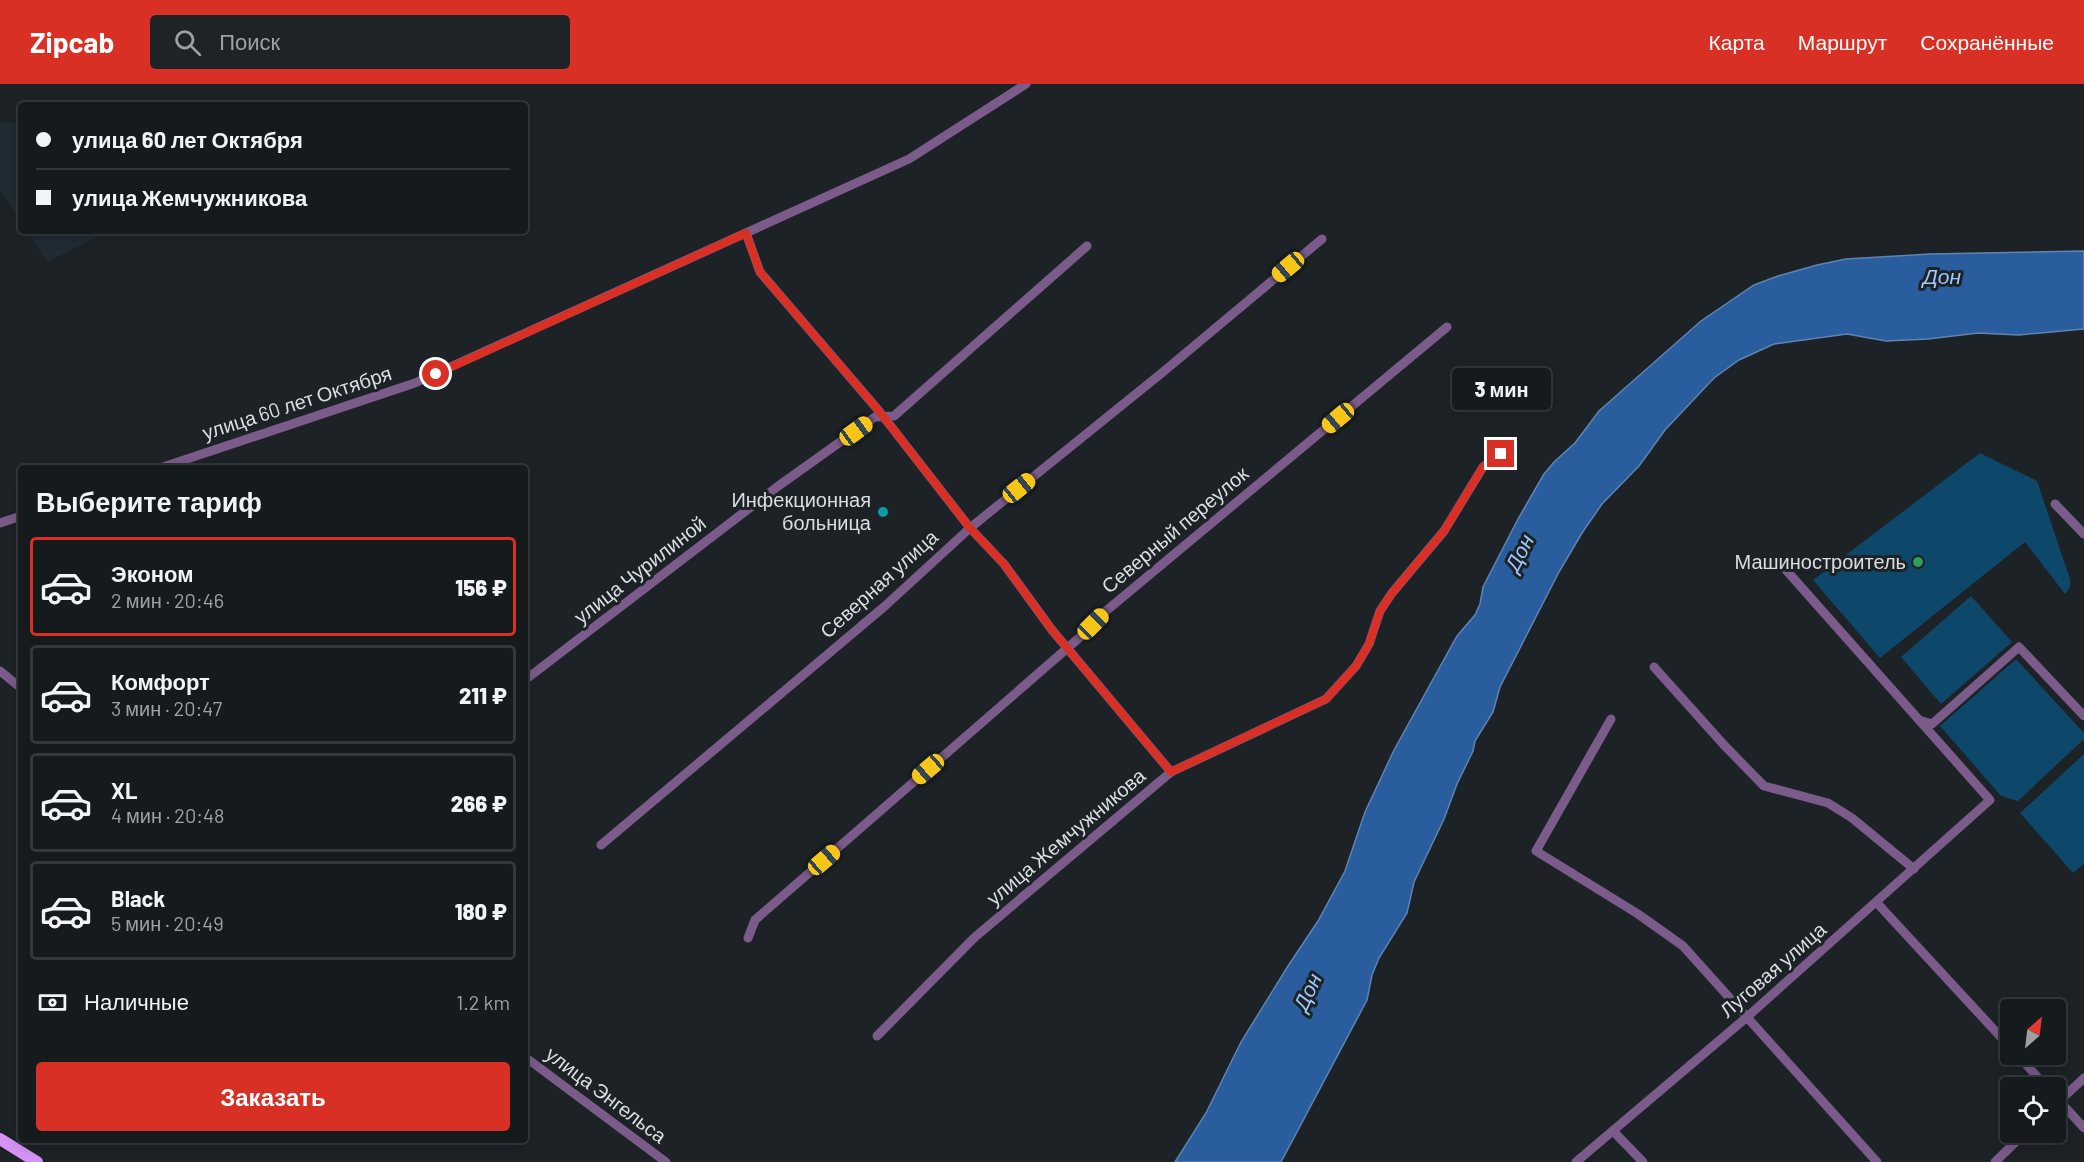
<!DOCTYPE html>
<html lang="ru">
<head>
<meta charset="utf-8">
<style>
	:root { --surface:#151a1c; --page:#1e2325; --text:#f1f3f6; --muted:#9da1a3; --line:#34383b; --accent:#d93025 }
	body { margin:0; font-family:Barlow,sans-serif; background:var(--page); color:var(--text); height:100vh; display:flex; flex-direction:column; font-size:22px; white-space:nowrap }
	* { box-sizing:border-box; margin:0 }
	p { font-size:20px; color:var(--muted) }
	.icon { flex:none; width:33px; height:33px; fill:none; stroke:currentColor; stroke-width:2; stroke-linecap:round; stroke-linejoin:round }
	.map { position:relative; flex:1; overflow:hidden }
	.drawer { position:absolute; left:18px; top:381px; width:510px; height:678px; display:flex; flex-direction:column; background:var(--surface); border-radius:6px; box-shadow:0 3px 15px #0003,0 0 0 2px var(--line) }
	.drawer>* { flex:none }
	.hud { position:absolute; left:18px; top:18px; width:510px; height:132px; border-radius:6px; box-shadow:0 3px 15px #0003,0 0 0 2px var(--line); display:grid; align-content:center; height:132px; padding:0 18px; background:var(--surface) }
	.needle { width:39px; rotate:28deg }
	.fabs { position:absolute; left:2000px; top:915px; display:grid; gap:12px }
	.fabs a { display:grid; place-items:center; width:66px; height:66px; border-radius:6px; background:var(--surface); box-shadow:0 3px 15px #0003,0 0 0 2px var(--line); font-size:30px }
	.end { position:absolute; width:27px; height:27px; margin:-14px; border:8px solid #d93025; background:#fff; box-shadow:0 0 0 3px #fff }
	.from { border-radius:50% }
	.bubble { position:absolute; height:42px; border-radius:6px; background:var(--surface); box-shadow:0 3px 15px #0003,0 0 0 2px var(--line); font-size:20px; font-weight:800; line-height:42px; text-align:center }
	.car { position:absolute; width:18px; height:36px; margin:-18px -9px; border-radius:8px; box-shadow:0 0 4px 2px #0007; background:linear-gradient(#f5c518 24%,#345 0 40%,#f5c518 0 76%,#345 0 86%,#f5c518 0) }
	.hud b { display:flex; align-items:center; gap:21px; height:57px; font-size:22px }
	.hud b+b { border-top:2px solid var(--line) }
	.hud i { width:15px; height:15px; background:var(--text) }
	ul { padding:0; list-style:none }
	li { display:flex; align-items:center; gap:18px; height:99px; margin:0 12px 9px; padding:0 6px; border:3px solid var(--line); border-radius:6px }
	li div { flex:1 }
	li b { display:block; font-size:22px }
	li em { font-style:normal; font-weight:800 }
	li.current { border-color:var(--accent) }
	li>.icon { width:54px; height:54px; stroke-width:1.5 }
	h2 { padding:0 18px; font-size:27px; line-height:72px }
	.pay { display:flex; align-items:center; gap:15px; height:66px; padding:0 18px; font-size:22px }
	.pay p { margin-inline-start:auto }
	.action { display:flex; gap:12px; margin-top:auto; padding:12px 18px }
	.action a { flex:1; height:69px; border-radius:6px; background:var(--accent); color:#fff; font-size:24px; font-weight:800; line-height:69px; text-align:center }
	header { display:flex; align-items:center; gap:36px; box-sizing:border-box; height:84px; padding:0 30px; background:var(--accent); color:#fff }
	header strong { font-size:28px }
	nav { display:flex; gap:33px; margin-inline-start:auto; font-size:21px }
	.search { width:420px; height:54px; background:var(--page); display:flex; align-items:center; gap:15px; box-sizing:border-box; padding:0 21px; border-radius:6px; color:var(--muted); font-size:22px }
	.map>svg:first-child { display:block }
	.built { fill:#202b33 }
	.green { fill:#0d4769 }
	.water { fill:#2a5d9d; stroke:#5f84b1; stroke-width:1.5 }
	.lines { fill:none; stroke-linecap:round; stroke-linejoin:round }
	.minor { stroke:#7a5b8a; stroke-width:9 }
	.major { stroke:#d594f6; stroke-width:12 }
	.route { stroke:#d93025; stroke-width:8 }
	.culture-dot { fill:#0f9aa8; stroke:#1c2226; stroke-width:2 }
	.leisure-dot { fill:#2e9e5b; stroke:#1c2226; stroke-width:2 }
	.labels { text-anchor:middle; stroke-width:6; stroke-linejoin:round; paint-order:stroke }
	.street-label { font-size:20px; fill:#dadee1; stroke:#1c2226 }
	.poi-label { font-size:20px; fill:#dadee1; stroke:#1c2226; text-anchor:end }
	.water-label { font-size:21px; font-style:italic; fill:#9ec7fd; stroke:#1c2226 }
</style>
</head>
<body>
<header>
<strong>Zipcab</strong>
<div class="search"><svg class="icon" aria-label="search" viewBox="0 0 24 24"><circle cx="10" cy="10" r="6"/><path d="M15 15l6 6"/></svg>Поиск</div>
<nav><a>Карта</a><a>Маршрут</a><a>Сохранённые</a></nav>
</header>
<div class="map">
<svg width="2084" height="1078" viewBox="0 0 2084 1078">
	<rect width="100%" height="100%" fill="#1c2226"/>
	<g class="built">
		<path d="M6,37L21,41V138L0,106V39Z"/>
		<path d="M27,147H110L47,178Z"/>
	</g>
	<g class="green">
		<path d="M1980,369L2037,397L2070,495V503L2065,510L2025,458L1880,574L1813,496Z"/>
		<path d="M1971,512L2012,558L1941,620L1901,573Z"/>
		<path d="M2016,575L2084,649V655L2018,717L2001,712L1940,642Z"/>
		<path d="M2084,670V780L2073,789L2020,729Z"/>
	</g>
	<path class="water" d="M2084,167V245L2019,251L1978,249L1928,255L1886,257L1847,250L1774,260L1739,276L1714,294L1665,346L1639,382L1602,420L1582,449L1559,488L1500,603L1493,628L1475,657L1473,667L1457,700L1444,735L1414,798L1407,829L1379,874L1372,891L1367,916L1281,1078H1175L1206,1029L1241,958L1288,882L1318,837L1345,787L1365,728L1394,666L1457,552L1475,531L1480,520L1483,503L1518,435L1544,390L1554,378L1575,359L1599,327L1701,237L1754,201L1778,192L1817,181L1846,175L1930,170Z"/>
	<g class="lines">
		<g class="minor">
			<path d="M746,149L760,188L879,327L970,444L1004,480L1052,546L1171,688"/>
			<path d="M160,384L415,299L909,75L1026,0"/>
			<path d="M2055,420L2084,450"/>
			<path d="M0,439L21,432"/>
			<path d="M1654,583L1724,661L1764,702L1828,719L1852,734L1914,785"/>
			<path d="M0,587L21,604"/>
			<path d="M525,596L777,403L875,333L894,332L1087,162"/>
			<path d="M1611,635L1536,767L1638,830L1683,862L1877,1078"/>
			<path d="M1919,636L1932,640L2019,563L2084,632"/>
			<path d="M601,761L885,522L970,444L1163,288L1322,155"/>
			<path d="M1877,819L2010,963"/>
			<path d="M748,854L755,836L1079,554L1106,527L1447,243"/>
			<path d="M877,952L975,853L1171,688L1326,615L1356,582L1369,560L1380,527L1392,509L1444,447L1483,383L1501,370"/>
			<path d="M2017,970L2047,1004"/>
			<path d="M525,973L666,1078"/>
			<path d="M2055,1012L2084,1044"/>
			<path d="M2055,1021L2084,994"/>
			<path d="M1613,1047L1643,1078"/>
			<path d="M1576,1078L1747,933L1990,716L1779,478"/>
			<path d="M1995,1078L2026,1048"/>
		</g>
		<path class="major" d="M0,1055L37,1078"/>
	</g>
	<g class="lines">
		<path class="route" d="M436,290L746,149L760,188L879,327L970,444L1004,480L1052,546L1171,688L1326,615L1356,582L1369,560L1380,527L1392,509L1444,447L1483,383L1501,370"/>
	</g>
	<circle class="culture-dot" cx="883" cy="428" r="6"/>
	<circle class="leisure-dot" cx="1918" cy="478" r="6"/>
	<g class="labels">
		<g class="street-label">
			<text transform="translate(297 319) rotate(-18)" y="7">улица 60 лет Октября</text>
			<text transform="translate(1175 446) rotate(-40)" y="7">Северный переулок</text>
			<text transform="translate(640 486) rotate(-38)" y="7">улица Чурилиной</text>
			<text transform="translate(879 500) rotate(-42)" y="7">Северная улица</text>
			<text transform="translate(1066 753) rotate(-40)" y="7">улица Жемчужникова</text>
			<text transform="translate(1773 886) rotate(-41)" y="7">Луговая улица</text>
			<text transform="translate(606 1011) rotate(37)" y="7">улица Энгельса</text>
		</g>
		<g class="poi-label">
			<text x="871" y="423">Инфекционная<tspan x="871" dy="23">больница</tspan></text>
			<text x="1906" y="485">Машиностроитель</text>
		</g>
		<g class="water-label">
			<text x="1942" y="200">Дон</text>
			<text transform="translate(1520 469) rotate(-63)" y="7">Дон</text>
			<text transform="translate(1308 908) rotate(-65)" y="7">Дон</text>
		</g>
	</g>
</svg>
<div class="fabs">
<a><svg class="needle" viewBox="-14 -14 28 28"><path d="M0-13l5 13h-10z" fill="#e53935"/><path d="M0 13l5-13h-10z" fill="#9da1a3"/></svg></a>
<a><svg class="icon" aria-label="locate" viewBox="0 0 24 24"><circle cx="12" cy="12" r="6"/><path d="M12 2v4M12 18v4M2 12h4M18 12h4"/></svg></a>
</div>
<i class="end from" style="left:436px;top:290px"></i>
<i class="end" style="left:1501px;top:370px"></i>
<div class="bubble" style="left:1452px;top:284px;width:99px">3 мин</div>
<i class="car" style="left:1288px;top:183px;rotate:230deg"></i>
<i class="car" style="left:1338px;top:334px;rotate:230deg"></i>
<i class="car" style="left:856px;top:347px;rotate:54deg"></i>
<i class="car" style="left:1019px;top:404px;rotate:51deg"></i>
<i class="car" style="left:1093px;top:540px;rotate:45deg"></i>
<i class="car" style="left:928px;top:685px;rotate:229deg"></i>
<i class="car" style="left:824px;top:776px;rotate:49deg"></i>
<div class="hud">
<b><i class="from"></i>улица 60 лет Октября</b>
<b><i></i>улица Жемчужникова</b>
</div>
<section class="drawer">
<h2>Выберите тариф</h2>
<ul>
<li class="current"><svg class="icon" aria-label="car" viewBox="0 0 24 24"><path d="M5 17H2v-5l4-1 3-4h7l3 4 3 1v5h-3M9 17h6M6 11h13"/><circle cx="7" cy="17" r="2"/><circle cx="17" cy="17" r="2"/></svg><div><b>Эконом</b><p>2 мин · 20:46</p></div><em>156 ₽</em></li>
<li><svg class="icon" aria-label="car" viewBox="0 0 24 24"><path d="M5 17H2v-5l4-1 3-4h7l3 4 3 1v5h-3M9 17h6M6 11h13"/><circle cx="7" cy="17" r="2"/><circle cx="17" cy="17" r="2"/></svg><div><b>Комфорт</b><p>3 мин · 20:47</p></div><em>211 ₽</em></li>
<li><svg class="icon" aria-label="car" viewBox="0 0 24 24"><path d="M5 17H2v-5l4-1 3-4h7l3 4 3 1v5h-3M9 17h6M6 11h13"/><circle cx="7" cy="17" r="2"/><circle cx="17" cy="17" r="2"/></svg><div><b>XL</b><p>4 мин · 20:48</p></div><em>266 ₽</em></li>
<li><svg class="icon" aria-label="car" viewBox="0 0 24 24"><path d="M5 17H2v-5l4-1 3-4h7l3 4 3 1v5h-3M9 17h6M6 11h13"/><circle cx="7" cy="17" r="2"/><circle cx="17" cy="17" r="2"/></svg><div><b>Black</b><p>5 мин · 20:49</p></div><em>180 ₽</em></li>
</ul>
<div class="pay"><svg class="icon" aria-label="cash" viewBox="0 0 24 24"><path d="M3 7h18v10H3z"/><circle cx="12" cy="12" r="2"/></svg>Наличные<p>1.2 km</p></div>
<div class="action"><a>Заказать</a></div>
</section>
</div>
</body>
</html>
